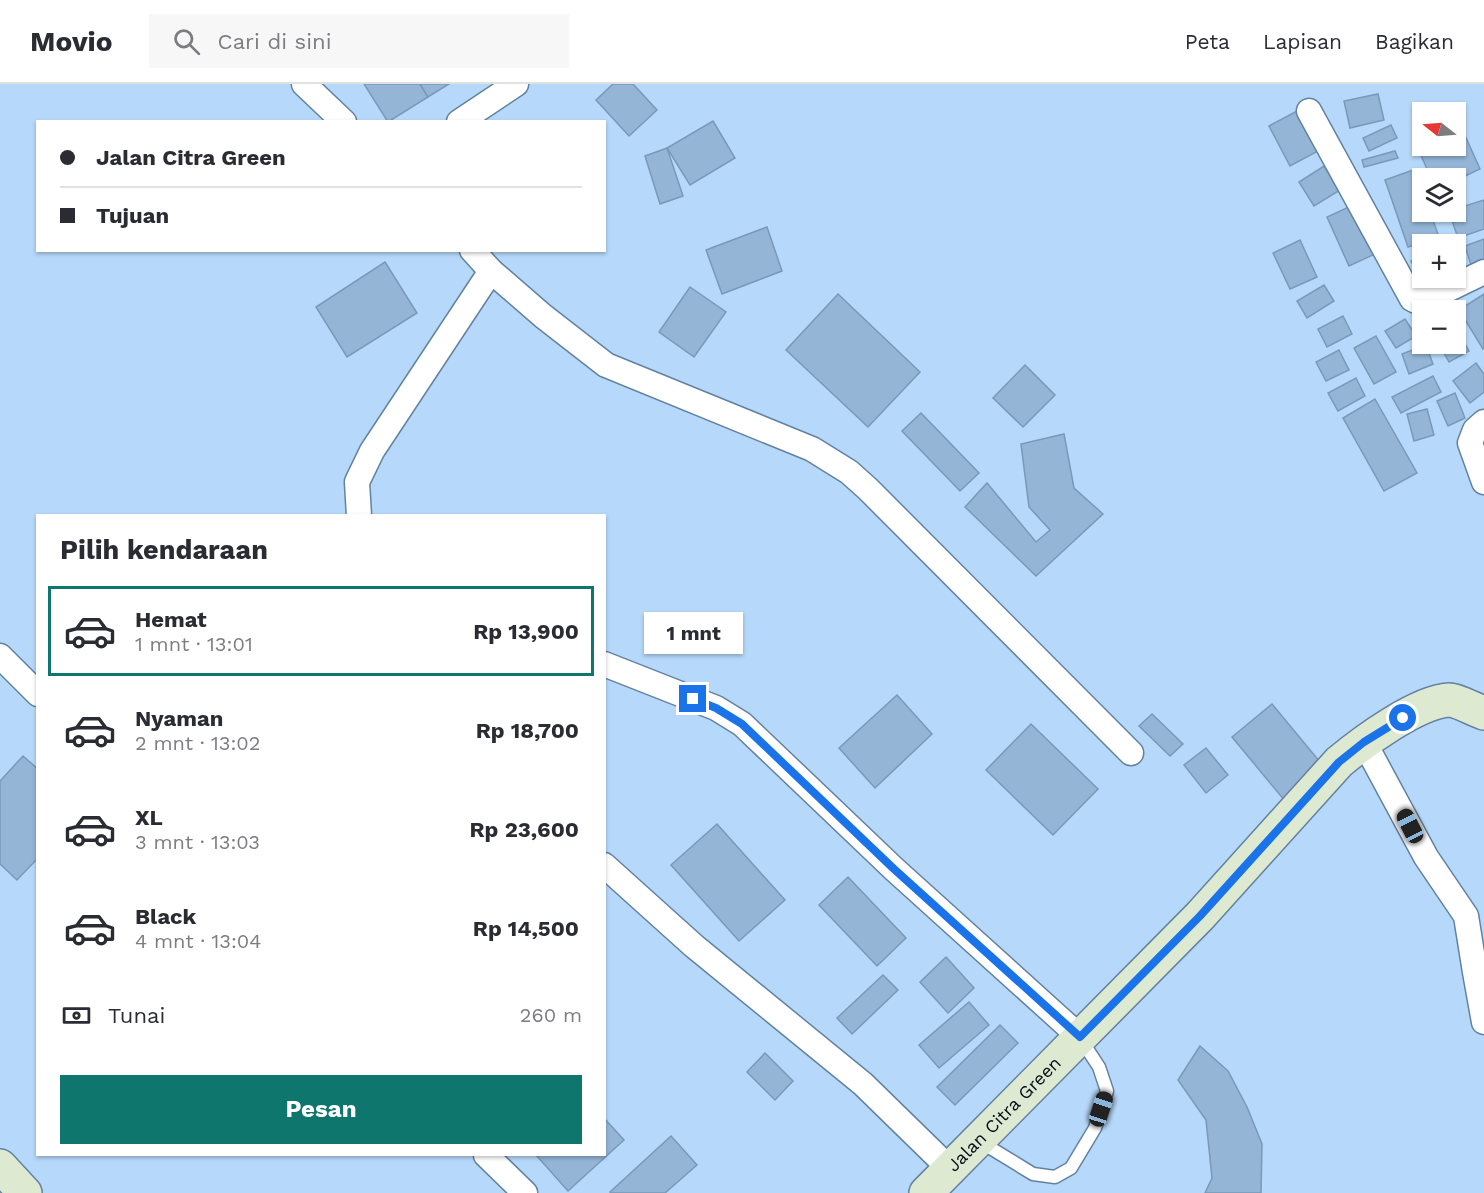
<!DOCTYPE html>
<html lang="id">
<head>
<meta charset="utf-8">
<style>
	:root { --surface:#fff; --page:#f7f7f7; --text:#2b2b33; --muted:#7c7c81; --line:#e1e1e2; --accent:#0f766e }
	body { margin:0; font-family:"Work Sans",sans-serif; background:var(--page); color:var(--text); height:100vh; display:flex; flex-direction:column; font-size:22px; white-space:nowrap }
	* { box-sizing:border-box; margin:0 }
	p { font-size:20px; color:var(--muted) }
	.icon { flex:none; width:33px; height:33px; fill:none; stroke:currentColor; stroke-width:2; stroke-linecap:round; stroke-linejoin:round }
	.map { position:relative; flex:1; overflow:hidden }
	.sheet { position:absolute; left:36px; top:430px; width:570px; height:642px; display:flex; flex-direction:column; background:var(--surface); border-radius:0px; box-shadow:0 2px 4px #0004 }
	.sheet>* { flex:none }
	.guide { position:absolute; left:36px; top:36px; width:570px; height:132px; border-radius:0px; box-shadow:0 2px 4px #0004; display:grid; align-content:center; height:132px; padding:0 24px; background:var(--surface) }
	.needle { width:39px; rotate:287deg }
	.controls { position:absolute; left:1412px; top:18px; display:grid; gap:12px }
	.controls a { display:grid; place-items:center; width:54px; height:54px; border-radius:0px; background:var(--surface); box-shadow:0 2px 4px #0004; font-size:30px }
	.end { position:absolute; width:27px; height:27px; margin:-14px; border:8px solid #1a73e8; background:#fff; box-shadow:0 0 0 3px #fff }
	.from { border-radius:50% }
	.bubble { position:absolute; height:42px; border-radius:0px; background:var(--surface); box-shadow:0 2px 4px #0004; font-size:20px; font-weight:700; line-height:42px; text-align:center }
	.car { position:absolute; width:18px; height:36px; margin:-18px -9px; border-radius:8px; box-shadow:0 0 4px 2px #0007; background:linear-gradient(#222 24%,#8ab4d8 0 40%,#222 0 76%,#8ab4d8 0 86%,#222 0) }
	.guide b { display:flex; align-items:center; gap:21px; height:57px; font-size:22px }
	.guide b+b { border-top:2px solid var(--line) }
	.guide i { width:15px; height:15px; background:var(--text) }
	ul { padding:0; list-style:none }
	li { display:flex; align-items:center; gap:18px; height:90px; margin:0 12px 9px; padding:0 12px; border:3px solid transparent; border-radius:0px }
	li div { flex:1 }
	li b { display:block; font-size:22px }
	li em { font-style:normal; font-weight:700 }
	li.active { border-color:var(--accent) }
	li>.icon { width:54px; height:54px; stroke-width:1.5 }
	h2 { padding:0 24px; font-size:27px; line-height:72px }
	.pay { display:flex; align-items:center; gap:15px; height:66px; padding:0 24px; font-size:22px }
	.pay p { margin-inline-start:auto }
	.button { display:flex; gap:12px; margin-top:auto; padding:12px 24px }
	.button a { flex:1; height:69px; border-radius:0px; background:var(--accent); color:#fff; font-size:24px; font-weight:700; line-height:69px; text-align:center }
	header { display:flex; align-items:center; gap:36px; box-sizing:border-box; height:84px; padding:0 30px; background:var(--surface); border-bottom:2px solid var(--line) }
	header strong { font-size:28px }
	nav { display:flex; gap:33px; margin-inline-start:auto; font-size:21px }
	.search { width:420px; height:54px; background:var(--page); display:flex; align-items:center; gap:15px; box-sizing:border-box; padding:0 21px; border-radius:0px; color:var(--muted); font-size:22px }
	.map>svg:first-child { display:block }
	.building { fill:#94b5d6; stroke:#7999b9; stroke-width:1.5 }
	.lines { fill:none; stroke-linecap:round; stroke-linejoin:round }
	.lane-casing { stroke:#6382a1; stroke-width:15 }
	.street-casing { stroke:#6382a1; stroke-width:27 }
	.secondary-casing { stroke:#6382a1; stroke-width:36 }
	.lane { stroke:#fff; stroke-width:12 }
	.street { stroke:#fff; stroke-width:24 }
	.secondary { stroke:#dee9d2; stroke-width:33 }
	.route { stroke:#1a73e8; stroke-width:8 }
	.labels { text-anchor:middle; stroke-width:4.5; stroke-linejoin:round; paint-order:stroke }
	.street-label { font-size:18px; fill:#050f1b; stroke:#eff6fd }
</style>
</head>
<body>
<header>
<strong>Movio</strong>
<div class="search"><svg class="icon" aria-label="search" viewBox="0 0 24 24"><circle cx="10" cy="10" r="6"/><path d="M15 15l6 6"/></svg>Cari di sini</div>
<nav><a>Peta</a><a>Lapisan</a><a>Bagikan</a></nav>
</header>
<div class="map">
<svg width="1484" height="1109" viewBox="0 0 1484 1109">
	<rect width="100%" height="100%" fill="#b6d8fa"/>
	<g class="building">
		<path d="M364,0H420L428,13L388,38Z"/>
		<path d="M420,0H449L428,13Z"/>
		<path d="M613,0H633L657,26L629,52L596,16Z"/>
		<path d="M1378,10L1384,36L1350,44L1344,17Z"/>
		<path d="M1299,26L1320,66L1290,82L1269,42Z"/>
		<path d="M713,37L735,74L690,101L667,64Z"/>
		<path d="M1391,41L1397,54L1369,67L1363,54Z"/>
		<path d="M1463,47L1480,85L1455,97V94H1431L1419,67L1432,62H1455V51Z"/>
		<path d="M667,64L683,112L660,120L645,72Z"/>
		<path d="M1395,67L1398,74L1364,83L1362,76Z"/>
		<path d="M1324,82L1340,106L1314,122L1299,98Z"/>
		<path d="M1416,85L1422,103V128H1430L1439,153L1408,163L1385,96Z"/>
		<path d="M1484,116V145L1458,154L1449,128H1455V125Z"/>
		<path d="M1353,121L1375,170L1349,182L1327,133Z"/>
		<path d="M767,143L782,187L722,210L706,166Z"/>
		<path d="M1484,155V176L1471,181L1465,162Z"/>
		<path d="M1300,156L1317,193L1290,205L1273,169Z"/>
		<path d="M1422,171V194H1436L1423,200L1411,177Z"/>
		<path d="M385,178L417,229L347,273L316,223Z"/>
		<path d="M1324,201L1334,217L1307,234L1297,217Z"/>
		<path d="M690,203L726,228L694,273L659,248Z"/>
		<path d="M838,210L920,288L868,343L786,266Z"/>
		<path d="M1484,210V264L1483,265L1459,226Z"/>
		<path d="M1441,217L1446,226H1424Z"/>
		<path d="M1343,232L1352,250L1327,263L1318,245Z"/>
		<path d="M1405,235L1416,252L1396,264L1385,247Z"/>
		<path d="M1455,242L1469,267L1449,278L1439,260H1455Z"/>
		<path d="M1376,252L1396,288L1374,300L1354,264Z"/>
		<path d="M1426,261L1433,280L1409,290L1402,270Z"/>
		<path d="M1339,266L1349,286L1326,297L1316,278Z"/>
		<path d="M1476,279L1484,290V308L1470,319L1453,297Z"/>
		<path d="M1025,281L1055,311L1023,343L993,314Z"/>
		<path d="M1433,292L1441,308L1401,329L1392,313Z"/>
		<path d="M1356,294L1365,312L1338,327L1328,309Z"/>
		<path d="M1455,309L1465,334L1448,342L1437,317Z"/>
		<path d="M1375,315L1417,389L1384,407L1343,334Z"/>
		<path d="M1427,325L1434,351L1414,357L1407,330Z"/>
		<path d="M921,329L979,389L960,407L902,347Z"/>
		<path d="M1064,350L1074,404L1103,430L1036,492L965,423L987,399L1036,458L1050,446L1029,423L1021,360Z"/>
		<path d="M897,611L932,650L875,704L839,664Z"/>
		<path d="M1272,620L1325,684L1285,717L1232,653Z"/>
		<path d="M1152,630L1183,660L1170,672L1139,642Z"/>
		<path d="M1031,640L1098,705L1053,751L986,686Z"/>
		<path d="M1206,664L1228,691L1206,709L1184,681Z"/>
		<path d="M23,672L38,685V774L17,796L0,780V697Z"/>
		<path d="M717,740L785,816L739,857L671,781Z"/>
		<path d="M848,793L906,854L877,882L819,821Z"/>
		<path d="M946,873L974,904L948,929L920,898Z"/>
		<path d="M883,891L898,906L852,950L837,934Z"/>
		<path d="M969,918L989,941L939,984L919,961Z"/>
		<path d="M1000,941L1018,959L955,1021L937,1003Z"/>
		<path d="M1200,962L1228,987L1247,1023L1262,1060L1261,1109H1205L1212,1094L1206,1036L1178,996Z"/>
		<path d="M765,969L793,997L775,1016L747,988Z"/>
		<path d="M604,1034L624,1056L568,1107L536,1071H604Z"/>
		<path d="M671,1052L697,1081L665,1109H611L610,1108Z"/>
	</g>
	<g class="lines">
		<g class="lane-casing">
			<path id="lane" d="M979,1057L1033,1090L1055,1093L1071,1084L1095,1044L1107,1007L1099,983L1080,954"/>
		</g>
		<g class="street-casing">
			<g id="street">
				<path d="M304,0L344,38"/>
				<path d="M1309,27L1412,215L1416,217L1451,204L1484,188"/>
				<path d="M459,38L516,0"/>
				<path d="M472,166L491,187"/>
				<path d="M1484,338L1475,346L1470,359L1484,398"/>
				<path d="M359,432L357,398L372,367L491,187L543,232L606,281L812,365L849,388L868,405L1131,669"/>
				<path d="M0,572L38,610"/>
				<path d="M604,580L716,624L742,640L894,785L1080,953"/>
				<path d="M1364,658L1426,773L1466,832L1475,888L1484,938"/>
				<path d="M604,781L694,862L863,1000L950,1085"/>
				<path d="M486,1071L525,1109"/>
			</g>
		</g>
		<g class="secondary-casing">
			<g id="secondary">
				<path d="M0,1082L25,1109"/>
				<path id="s1" d="M926,1109L1200,832L1339,678C1363,658 1417,618 1449,616C1457,616 1475,626 1484,629"/>
			</g>
		</g>
		<use href="#lane" class="lane"/>
		<use href="#street" class="street"/>
		<use href="#secondary" class="secondary"/>
	</g>
	<g class="lines">
		<path class="route" d="M693,615L716,624L742,640L894,785L1080,953L1200,832L1339,678L1364,658L1403,634"/>
	</g>
	<g class="labels">
		<g class="street-label">
			<text dy="6" stroke="none"><textPath href="#s1" startOffset="111">Jalan Citra Green</textPath></text>
		</g>
	</g>
</svg>
<div class="controls">
<a><svg class="needle" viewBox="-14 -14 28 28"><path d="M0-13l5 13h-10z" fill="#e53935"/><path d="M0 13l5-13h-10z" fill="#7c7c81"/></svg></a>
<a><svg class="icon" aria-label="layers" viewBox="0 0 24 24"><path d="M12 4l9 5-9 5-9-5zM3 14l9 5 9-5"/></svg></a>
<a>+</a>
<a>−</a>
</div>
<i class="end from" style="left:1403px;top:634px"></i>
<i class="end" style="left:693px;top:615px"></i>
<div class="bubble" style="left:644px;top:528px;width:99px">1 mnt</div>
<i class="car" style="left:1410px;top:742px;rotate:333deg"></i>
<i class="car" style="left:1101px;top:1025px;rotate:18deg"></i>
<div class="guide">
<b><i class="from"></i>Jalan Citra Green</b>
<b><i></i>Tujuan</b>
</div>
<section class="sheet">
<h2>Pilih kendaraan</h2>
<ul>
<li class="active"><svg class="icon" aria-label="car" viewBox="0 0 24 24"><path d="M5 17H2v-5l4-1 3-4h7l3 4 3 1v5h-3M9 17h6M6 11h13"/><circle cx="7" cy="17" r="2"/><circle cx="17" cy="17" r="2"/></svg><div><b>Hemat</b><p>1 mnt · 13:01</p></div><em>Rp 13,900</em></li>
<li><svg class="icon" aria-label="car" viewBox="0 0 24 24"><path d="M5 17H2v-5l4-1 3-4h7l3 4 3 1v5h-3M9 17h6M6 11h13"/><circle cx="7" cy="17" r="2"/><circle cx="17" cy="17" r="2"/></svg><div><b>Nyaman</b><p>2 mnt · 13:02</p></div><em>Rp 18,700</em></li>
<li><svg class="icon" aria-label="car" viewBox="0 0 24 24"><path d="M5 17H2v-5l4-1 3-4h7l3 4 3 1v5h-3M9 17h6M6 11h13"/><circle cx="7" cy="17" r="2"/><circle cx="17" cy="17" r="2"/></svg><div><b>XL</b><p>3 mnt · 13:03</p></div><em>Rp 23,600</em></li>
<li><svg class="icon" aria-label="car" viewBox="0 0 24 24"><path d="M5 17H2v-5l4-1 3-4h7l3 4 3 1v5h-3M9 17h6M6 11h13"/><circle cx="7" cy="17" r="2"/><circle cx="17" cy="17" r="2"/></svg><div><b>Black</b><p>4 mnt · 13:04</p></div><em>Rp 14,500</em></li>
</ul>
<div class="pay"><svg class="icon" aria-label="cash" viewBox="0 0 24 24"><path d="M3 7h18v10H3z"/><circle cx="12" cy="12" r="2"/></svg>Tunai<p>260 m</p></div>
<div class="button"><a>Pesan</a></div>
</section>
</div>
</body>
</html>
